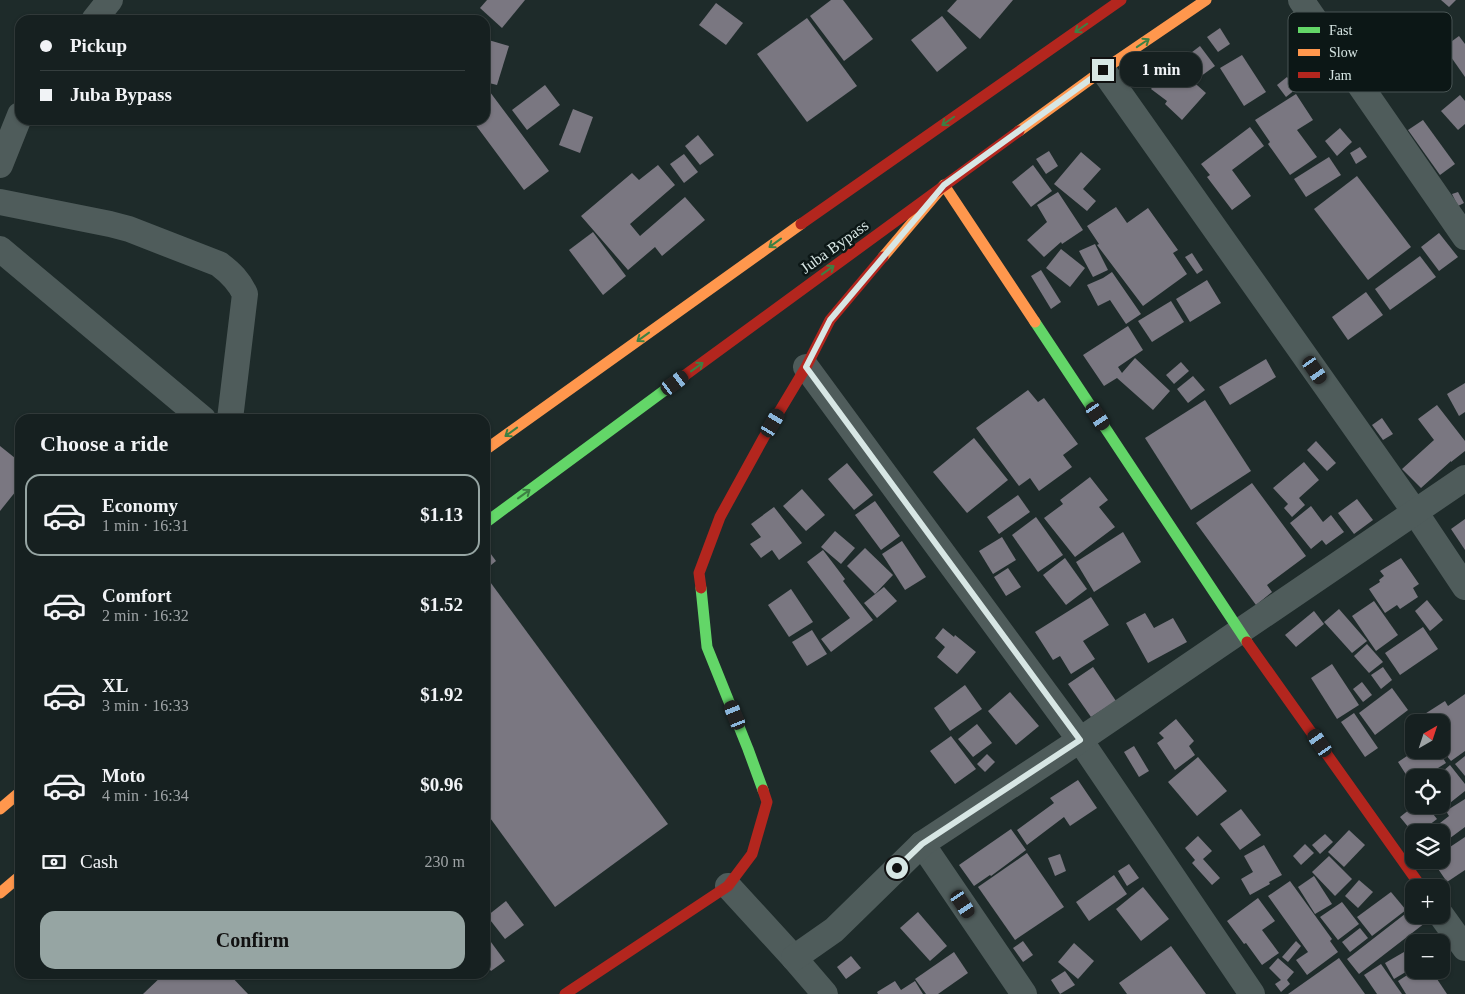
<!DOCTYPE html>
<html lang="en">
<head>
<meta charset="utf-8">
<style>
	:root { --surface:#162020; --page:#1f2829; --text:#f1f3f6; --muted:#9ea3a5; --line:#353e3e; --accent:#96a5a3 }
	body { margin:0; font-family:Georgia,serif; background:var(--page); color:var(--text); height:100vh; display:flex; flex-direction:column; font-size:19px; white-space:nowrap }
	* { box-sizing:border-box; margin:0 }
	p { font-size:16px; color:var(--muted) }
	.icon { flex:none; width:28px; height:28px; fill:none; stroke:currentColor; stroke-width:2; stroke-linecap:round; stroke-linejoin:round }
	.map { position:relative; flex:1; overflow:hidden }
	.panel { position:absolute; left:15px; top:414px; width:475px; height:565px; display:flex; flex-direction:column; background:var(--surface); border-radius:15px; box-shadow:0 1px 4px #0004,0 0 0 1px var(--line) }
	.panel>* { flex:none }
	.top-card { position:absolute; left:15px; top:15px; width:475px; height:110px; border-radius:15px; box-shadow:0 1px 4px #0004,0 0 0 1px var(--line); display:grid; align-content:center; height:110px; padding:0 25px; background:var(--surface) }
	.needle { width:32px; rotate:39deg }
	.buttons { position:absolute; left:1405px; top:714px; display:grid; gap:10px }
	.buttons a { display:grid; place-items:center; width:45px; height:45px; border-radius:10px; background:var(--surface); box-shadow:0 1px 4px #0004,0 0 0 1px var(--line); font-size:25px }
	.end { position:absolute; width:22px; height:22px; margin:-11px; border:6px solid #d7e6e4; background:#111; box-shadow:0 0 0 2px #111 }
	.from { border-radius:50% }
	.bubble { position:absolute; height:35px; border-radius:15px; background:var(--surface); box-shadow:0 1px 4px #0004,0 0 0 1px var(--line); font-size:16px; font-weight:600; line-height:35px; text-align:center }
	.car { position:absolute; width:15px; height:30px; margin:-15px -8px; border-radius:6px; box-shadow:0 0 4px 1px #0007; background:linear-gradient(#222 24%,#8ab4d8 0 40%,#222 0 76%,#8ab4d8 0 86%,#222 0) }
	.top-card b { display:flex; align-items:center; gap:18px; height:48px; font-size:19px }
	.top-card b+b { border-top:1px solid var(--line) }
	.top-card i { width:12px; height:12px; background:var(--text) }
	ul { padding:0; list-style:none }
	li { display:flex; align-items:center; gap:15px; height:82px; margin:0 10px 8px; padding:0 15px; border:2px solid transparent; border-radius:15px }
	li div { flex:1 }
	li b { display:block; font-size:19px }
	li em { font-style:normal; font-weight:600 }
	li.on { border-color:var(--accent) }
	li>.icon { width:45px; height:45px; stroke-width:1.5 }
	h2 { padding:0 25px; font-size:22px; line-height:60px }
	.pay { display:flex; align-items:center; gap:12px; height:55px; padding:0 25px; font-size:19px }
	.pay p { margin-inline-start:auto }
	.primary-button { display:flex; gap:10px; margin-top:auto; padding:10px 25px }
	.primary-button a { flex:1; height:58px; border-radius:15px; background:var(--accent); color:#111; font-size:20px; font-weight:600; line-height:58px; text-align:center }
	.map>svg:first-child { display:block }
	.building { fill:#7a7781 }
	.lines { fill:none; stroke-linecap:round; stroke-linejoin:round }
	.street { stroke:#4f5c5b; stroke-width:26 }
	.fast { stroke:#63d668; stroke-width:11 }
	.slow { stroke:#ff974d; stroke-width:11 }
	.jam { stroke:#b3261e; stroke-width:11 }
	.oneway { stroke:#3c8043 }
	.route { stroke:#d7e6e4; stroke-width:6 }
	.labels { text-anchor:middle; stroke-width:5; stroke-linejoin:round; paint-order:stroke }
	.street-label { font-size:16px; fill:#d7e6e4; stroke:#0c1716 }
	.key { fill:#0c1716; stroke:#495554; stroke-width:1 }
	.key-label { font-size:14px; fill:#d7e6e4 }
</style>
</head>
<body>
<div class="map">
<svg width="1465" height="994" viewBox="0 0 1465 994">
	<rect width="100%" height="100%" fill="#1e2b2a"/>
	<g class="building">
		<path d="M487,0H525L502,28L480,8Z"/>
		<path d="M831,0H843L873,39L844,61L810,16Z"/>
		<path d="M957,0H1013L980,39L947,11Z"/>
		<path d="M1441,0H1456L1449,7Z"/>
		<path d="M716,3L743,23L726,45L699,25Z"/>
		<path d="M1344,12L1353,19L1346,27L1338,19Z"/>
		<path d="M942,16L967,48L937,72L911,40Z"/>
		<path d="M807,18L857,86L807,122L757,54Z"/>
		<path d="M1220,28L1230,44L1218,52L1207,37Z"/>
		<path d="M1459,36L1465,44V77L1444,47Z"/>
		<path d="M485,39L509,46L497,85L485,82Z"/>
		<path d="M1200,46L1215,66L1197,79L1183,59Z"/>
		<path d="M1242,55L1266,92L1244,106L1220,68Z"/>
		<path d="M1167,69L1184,82L1189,78L1206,93L1182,120L1165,104L1167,101L1151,89Z"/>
		<path d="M1287,77L1296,89L1286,97L1277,85Z"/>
		<path d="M545,85L560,105L527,130L512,110Z"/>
		<path d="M490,92L549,171L524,190L472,120H485V96Z"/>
		<path d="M1296,94L1313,120L1297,130L1317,157L1290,175L1268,144L1270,142L1255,120Z"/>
		<path d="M1460,95L1465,101V124L1458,130L1441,111Z"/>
		<path d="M573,109L593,117L580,153L559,145Z"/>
		<path d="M1423,120L1455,164L1440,175L1408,130Z"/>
		<path d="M1250,127L1264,146L1232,170L1251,196L1232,210L1207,177L1210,175L1201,164Z"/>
		<path d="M1340,128L1352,142L1337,156L1325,141Z"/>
		<path d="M698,135L714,155L700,165L685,146Z"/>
		<path d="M1360,147L1367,157L1356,164L1350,153Z"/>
		<path d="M1049,151L1058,166L1046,174L1036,159Z"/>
		<path d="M1081,152L1101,169L1083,189L1096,201L1087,211L1054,184Z"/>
		<path d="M684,154L698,172L684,183L670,164Z"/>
		<path d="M1329,157L1341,175L1306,197L1294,179Z"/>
		<path d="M658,165L675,185L630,224L640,236L685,197L705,220L662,256L655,247L628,270L581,216L632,173L639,180Z"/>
		<path d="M1033,165L1052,191L1031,207L1012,182Z"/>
		<path d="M1357,176L1411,247L1368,280L1314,209Z"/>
		<path d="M1058,192L1083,230L1062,244L1061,242L1044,257L1027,240L1047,222L1037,205Z"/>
		<path d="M1458,192L1464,203L1458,206L1452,194Z"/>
		<path d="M1116,207L1127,223L1148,208L1178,250L1173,253L1187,274L1143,306L1097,245L1099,244L1087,226Z"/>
		<path d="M593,232L626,276L603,295L569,250Z"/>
		<path d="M1439,233L1458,257L1439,271L1421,247Z"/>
		<path d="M1095,244L1108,270L1093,277L1079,251Z"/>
		<path d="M1061,249L1085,268L1070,287L1046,268Z"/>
		<path d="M1192,253L1203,270L1197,274L1185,257Z"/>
		<path d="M1420,256L1436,277L1390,310L1375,289Z"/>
		<path d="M1041,270L1061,302L1051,309L1031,276Z"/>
		<path d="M1112,272L1141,314L1126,324L1110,300L1098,306L1087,285L1103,278Z"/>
		<path d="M1207,280L1221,303L1190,322L1176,299Z"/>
		<path d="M1366,292L1383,315L1348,340L1332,317Z"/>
		<path d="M1171,301L1184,322L1152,342L1138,321Z"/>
		<path d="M1128,326L1143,350L1118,367L1122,373L1135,358L1170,391L1153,410L1117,378L1104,386L1083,355Z"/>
		<path d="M1266,359L1276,377L1230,405L1219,387Z"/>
		<path d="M1181,362L1189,371L1174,384L1166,375Z"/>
		<path d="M1193,376L1205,390L1188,403L1177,389Z"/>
		<path d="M1465,383V412L1459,416L1447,394Z"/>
		<path d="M1028,390L1038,402L1044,398L1078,444L1063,455L1072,467L1039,491L1030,478L1019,486L976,428Z"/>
		<path d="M1205,400L1251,471L1191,510L1145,438Z"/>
		<path d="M1437,405L1465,441V451L1451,462V461L1421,488L1402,469L1434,440L1418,419Z"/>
		<path d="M1382,418L1393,434L1383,440L1372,425Z"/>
		<path d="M974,438L1008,480L967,513L933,472Z"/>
		<path d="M1316,441L1336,463L1327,471L1307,450Z"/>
		<path d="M0,446L20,462V486L0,511Z"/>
		<path d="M1304,462L1319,480L1299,498L1305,505L1292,517L1284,508L1288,504L1273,488Z"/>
		<path d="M847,463L873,495L854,510L828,479Z"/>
		<path d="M1090,477L1108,500L1099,507L1115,527L1075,557L1044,518L1063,504L1060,500Z"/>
		<path d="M1252,483L1306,556L1267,585L1272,592L1256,605L1196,523Z"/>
		<path d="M802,489L825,515L806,531L783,506Z"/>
		<path d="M1018,495L1030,512L999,534L987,517Z"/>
		<path d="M1357,499L1373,520L1354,534L1338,513Z"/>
		<path d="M875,501L900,536L881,550L855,515Z"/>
		<path d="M1311,506L1323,522L1331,515L1344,532L1326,545L1322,540L1311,549L1290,523Z"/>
		<path d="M774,507L802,543L779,560L772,550L761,558L750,544L761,537L751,524Z"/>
		<path d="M1036,517L1063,555L1038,572L1012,535Z"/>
		<path d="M1465,519V550L1451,529Z"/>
		<path d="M835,531L855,548L841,564L821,547Z"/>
		<path d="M1123,532L1141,562L1094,592L1076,562Z"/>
		<path d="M1002,537L1016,560L993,574L979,551Z"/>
		<path d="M902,541L926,577L905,590L882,554Z"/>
		<path d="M485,546L496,561L485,570Z"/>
		<path d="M865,548L893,575L875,594L847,566Z"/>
		<path d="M823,550L845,579L843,581L873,620L831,652L821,639L850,618L807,562Z"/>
		<path d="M1065,558L1087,589L1066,605L1043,575Z"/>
		<path d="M1401,558L1419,584L1413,588L1418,597L1400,609L1397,605L1385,613L1369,589L1380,582L1379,580L1384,576L1380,571Z"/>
		<path d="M1008,568L1021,587L1006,596L994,577Z"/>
		<path d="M485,575L668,824L555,907L485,811Z"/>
		<path d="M884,587L897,601L877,618L864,603Z"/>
		<path d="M791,589L813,622L789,637L768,605Z"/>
		<path d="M1091,597L1109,625L1083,641L1095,659L1071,674L1060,656L1053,660L1035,632Z"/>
		<path d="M1427,600L1443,620L1430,631L1415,611Z"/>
		<path d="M1374,601L1398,635L1376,651L1352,616Z"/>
		<path d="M1339,609L1367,641L1352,653L1324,622Z"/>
		<path d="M1314,611L1324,624L1296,647L1285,635Z"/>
		<path d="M1145,613L1154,628L1173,618L1187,642L1148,663L1126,623Z"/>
		<path d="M1423,627L1438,649L1400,675L1385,653Z"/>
		<path d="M943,628L954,637L955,635L976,652L957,674L937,657L945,647L935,638Z"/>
		<path d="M812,630L827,654L807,666L792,642Z"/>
		<path d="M1367,644L1383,662L1369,673L1354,656Z"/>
		<path d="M1332,664L1359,705L1337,719L1311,678Z"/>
		<path d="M1093,667L1116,701L1091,717L1068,684Z"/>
		<path d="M1383,667L1392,680L1381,689L1371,675Z"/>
		<path d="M1362,682L1372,695L1363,702L1353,689Z"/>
		<path d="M965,685L982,709L950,731L934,708Z"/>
		<path d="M1392,688L1408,710L1375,735L1359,713Z"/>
		<path d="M1010,692L1039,726L1016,745L988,711Z"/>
		<path d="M1465,694V751L1451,761L1441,749V722H1424L1420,717L1445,701L1448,706Z"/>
		<path d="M1354,713L1378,748L1365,757L1341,722Z"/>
		<path d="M1176,719L1194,741L1189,746L1195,755L1175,770L1157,743L1164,738L1159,733Z"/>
		<path d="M977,724L992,743L973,757L958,739Z"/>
		<path d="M951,736L976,769L955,784L930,751Z"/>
		<path d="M1134,746L1149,771L1139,777L1124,752Z"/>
		<path d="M1416,750H1438L1446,763L1422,778H1414V783L1412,784L1398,762Z"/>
		<path d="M987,754L995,762L985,772L977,764Z"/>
		<path d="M1465,756V776L1455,764Z"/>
		<path d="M1198,757L1227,791L1197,816L1168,782Z"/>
		<path d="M1450,765L1465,784V791L1436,814L1428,805H1441V778H1435Z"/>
		<path d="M1078,780L1097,808L1070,826L1064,817L1027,845L1017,830L1054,803L1050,798Z"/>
		<path d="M1465,799V827L1442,844L1441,832H1433L1431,830L1449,816L1446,811Z"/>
		<path d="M1415,805H1426L1437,819L1420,832H1414V834L1400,817Z"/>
		<path d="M1241,809L1261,835L1240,850L1220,824Z"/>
		<path d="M1011,829L1026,850L991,876L990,875L974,886L959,865Z"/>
		<path d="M1349,830L1365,845L1344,867L1328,852Z"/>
		<path d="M1325,834L1333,842L1320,854L1312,845Z"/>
		<path d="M1198,836L1212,851L1203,859L1220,878L1212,885L1192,863L1195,860L1185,848Z"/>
		<path d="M1465,837V870L1447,882L1432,860H1441V853Z"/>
		<path d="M1305,844L1314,853L1301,865L1293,856Z"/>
		<path d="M1264,845L1282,875L1269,882L1270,884L1250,895L1241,879L1253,872L1244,856Z"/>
		<path d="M1027,853L1064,907L1015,940L978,887Z"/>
		<path d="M1060,854L1066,871L1055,876L1048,858Z"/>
		<path d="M1329,856L1352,879L1335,896L1312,872Z"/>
		<path d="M1129,864L1139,878L1127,886L1118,871Z"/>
		<path d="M1114,875L1127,894L1089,921L1076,902Z"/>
		<path d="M1314,876L1332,904L1315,914L1298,887Z"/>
		<path d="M1359,880L1373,892L1358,908L1345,896Z"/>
		<path d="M1290,881L1332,939L1330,941L1338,952L1307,975L1296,960L1308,952L1268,896Z"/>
		<path d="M1143,887L1169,919L1141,941L1116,909Z"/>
		<path d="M1391,892L1406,910L1372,936L1357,917Z"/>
		<path d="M1258,898L1275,921L1262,930L1279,953L1262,965L1246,943L1244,944L1227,921Z"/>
		<path d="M506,901L524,925L505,939L487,916Z"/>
		<path d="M1342,902L1359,924L1338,940L1320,917Z"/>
		<path d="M1414,907V915H1419L1425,923L1359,974L1347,959Z"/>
		<path d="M918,912L947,946L930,961L900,928Z"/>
		<path d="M1360,928L1368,938L1350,952L1342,942Z"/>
		<path d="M485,934L505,961L491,971L485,963Z"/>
		<path d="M1023,941L1033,955L1023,962L1013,948Z"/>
		<path d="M1296,941L1301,946L1288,962L1282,957Z"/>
		<path d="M1074,943L1094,961L1078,979L1058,962Z"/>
		<path d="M1171,946L1206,994H1127L1119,983Z"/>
		<path d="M954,952L968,973L938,994H926L915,979Z"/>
		<path d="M1404,952L1414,967L1394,979L1385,963Z"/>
		<path d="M851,956L861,968L846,979L837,967Z"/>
		<path d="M1278,958L1294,972L1287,980L1290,984L1281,992L1275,984L1281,980L1269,968Z"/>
		<path d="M1339,958L1365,994H1288Z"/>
		<path d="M1381,964L1402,994H1377L1364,975Z"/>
		<path d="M1415,970H1431L1447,994H1406L1398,981Z"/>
		<path d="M1065,971L1075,985L1060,994L1051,980Z"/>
		<path d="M164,974H229L248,994H143Z"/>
		<path d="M895,981L901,990L915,981L923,994H878L877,992Z"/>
	</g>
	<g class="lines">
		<g class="street">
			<path d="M1301,0L1465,237"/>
			<path d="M94,20L110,0"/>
			<path d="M1103,70L1415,512L1465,587"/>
			<path d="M0,165L20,115"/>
			<path d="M0,202L110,224L129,229L219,264C231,273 239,281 245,294L230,419"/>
			<path d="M0,249L203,419"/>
			<path d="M806,367L1080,740L1252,994"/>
			<path d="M922,844L1024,994"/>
			<path d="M728,886L794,958L825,994"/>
			<path d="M1441,915L1465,948"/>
			<path d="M794,958L834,930L922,844L1080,740L1465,478"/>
		</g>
		<g class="fast">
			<path d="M1035,322L1247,642"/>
			<path d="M485,523L684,376"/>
			<path d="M701,588L707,647L748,749L763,790"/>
		</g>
		<g class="slow">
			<path d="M1019,131L1103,70L1206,0"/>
			<path d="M883,257L944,185L1035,322"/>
			<path d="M485,450L801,224"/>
			<path d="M0,809L20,792"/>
			<path d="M0,893L20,876"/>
		</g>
		<g class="jam">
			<path d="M801,224L1121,0"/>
			<path d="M684,376L1019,131"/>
			<path d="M701,588L699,573L720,517L764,437L806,367L830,320L883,257"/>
			<path d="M1247,642L1422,888"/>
			<path d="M565,994L728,886L752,854L767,802L763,790"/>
		</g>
	</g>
	<defs><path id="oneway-shaft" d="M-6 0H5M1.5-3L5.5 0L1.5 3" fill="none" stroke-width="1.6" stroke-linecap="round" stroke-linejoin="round" transform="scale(1.25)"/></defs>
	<g class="oneway">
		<use href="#oneway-shaft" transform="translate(1081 28) rotate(145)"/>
		<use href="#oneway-shaft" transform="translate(1143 43) rotate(-34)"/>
		<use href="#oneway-shaft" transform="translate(948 121) rotate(145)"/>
		<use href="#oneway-shaft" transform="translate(775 243) rotate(144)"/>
		<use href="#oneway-shaft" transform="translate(828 270) rotate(-36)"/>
		<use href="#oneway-shaft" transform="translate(643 337) rotate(144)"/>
		<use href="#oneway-shaft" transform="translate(697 367) rotate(-36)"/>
		<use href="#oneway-shaft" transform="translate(511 432) rotate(144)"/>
		<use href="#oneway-shaft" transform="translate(524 494) rotate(-36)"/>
	</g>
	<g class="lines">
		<path class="route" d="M897,868L922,844L1080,740L806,367L830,320L944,185L1103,70"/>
	</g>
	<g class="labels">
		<g class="street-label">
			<text transform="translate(834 246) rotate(-36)" y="6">Juba Bypass</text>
		</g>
	</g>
	<rect x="1288" y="12" width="164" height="80" rx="8" class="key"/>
	<rect x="1298" y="27" width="22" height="6" fill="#63d668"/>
	<rect x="1298" y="49" width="22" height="7" fill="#ff974d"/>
	<rect x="1298" y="72" width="22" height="6" fill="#b3261e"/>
	<g class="key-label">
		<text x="1329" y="35">Fast</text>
		<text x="1329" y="57">Slow</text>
		<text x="1329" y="80">Jam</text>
	</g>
</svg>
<div class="buttons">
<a><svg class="needle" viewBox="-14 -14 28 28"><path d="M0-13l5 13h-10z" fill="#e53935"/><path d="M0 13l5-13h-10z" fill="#9ea3a5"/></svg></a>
<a><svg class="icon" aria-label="locate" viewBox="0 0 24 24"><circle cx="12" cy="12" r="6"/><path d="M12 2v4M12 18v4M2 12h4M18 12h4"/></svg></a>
<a><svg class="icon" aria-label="layers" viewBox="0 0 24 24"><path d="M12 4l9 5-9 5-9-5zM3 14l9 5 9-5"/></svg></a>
<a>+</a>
<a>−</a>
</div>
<i class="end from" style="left:897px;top:868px"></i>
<i class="end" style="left:1103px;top:70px"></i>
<div class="bubble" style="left:1120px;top:52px;width:82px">1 min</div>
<i class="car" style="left:1315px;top:370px;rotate:145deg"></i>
<i class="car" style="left:675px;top:383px;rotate:54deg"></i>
<i class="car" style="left:1098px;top:416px;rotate:147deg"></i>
<i class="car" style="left:773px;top:423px;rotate:31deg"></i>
<i class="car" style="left:735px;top:715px;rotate:338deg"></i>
<i class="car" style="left:1320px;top:743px;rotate:325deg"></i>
<i class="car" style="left:963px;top:904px;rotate:146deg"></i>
<div class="top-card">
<b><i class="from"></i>Pickup</b>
<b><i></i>Juba Bypass</b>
</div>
<section class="panel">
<h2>Choose a ride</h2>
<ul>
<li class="on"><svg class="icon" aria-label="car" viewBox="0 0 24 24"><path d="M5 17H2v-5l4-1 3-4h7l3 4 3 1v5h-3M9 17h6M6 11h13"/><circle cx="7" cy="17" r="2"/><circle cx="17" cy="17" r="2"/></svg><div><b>Economy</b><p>1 min · 16:31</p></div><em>$1.13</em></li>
<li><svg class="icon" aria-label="car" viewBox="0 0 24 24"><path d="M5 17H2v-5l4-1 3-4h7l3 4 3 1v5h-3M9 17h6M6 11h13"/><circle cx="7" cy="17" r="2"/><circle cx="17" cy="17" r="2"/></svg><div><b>Comfort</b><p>2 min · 16:32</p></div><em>$1.52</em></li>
<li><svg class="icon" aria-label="car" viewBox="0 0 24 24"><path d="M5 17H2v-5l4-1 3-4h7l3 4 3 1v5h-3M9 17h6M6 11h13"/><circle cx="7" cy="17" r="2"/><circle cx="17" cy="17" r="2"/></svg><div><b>XL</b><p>3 min · 16:33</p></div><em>$1.92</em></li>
<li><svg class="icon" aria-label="car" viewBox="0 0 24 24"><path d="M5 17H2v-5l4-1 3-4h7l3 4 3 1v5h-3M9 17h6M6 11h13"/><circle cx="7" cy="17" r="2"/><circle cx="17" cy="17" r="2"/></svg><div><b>Moto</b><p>4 min · 16:34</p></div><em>$0.96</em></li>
</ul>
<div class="pay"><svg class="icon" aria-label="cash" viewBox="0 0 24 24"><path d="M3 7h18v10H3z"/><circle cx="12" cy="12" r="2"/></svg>Cash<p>230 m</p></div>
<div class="primary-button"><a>Confirm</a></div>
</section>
</div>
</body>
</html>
